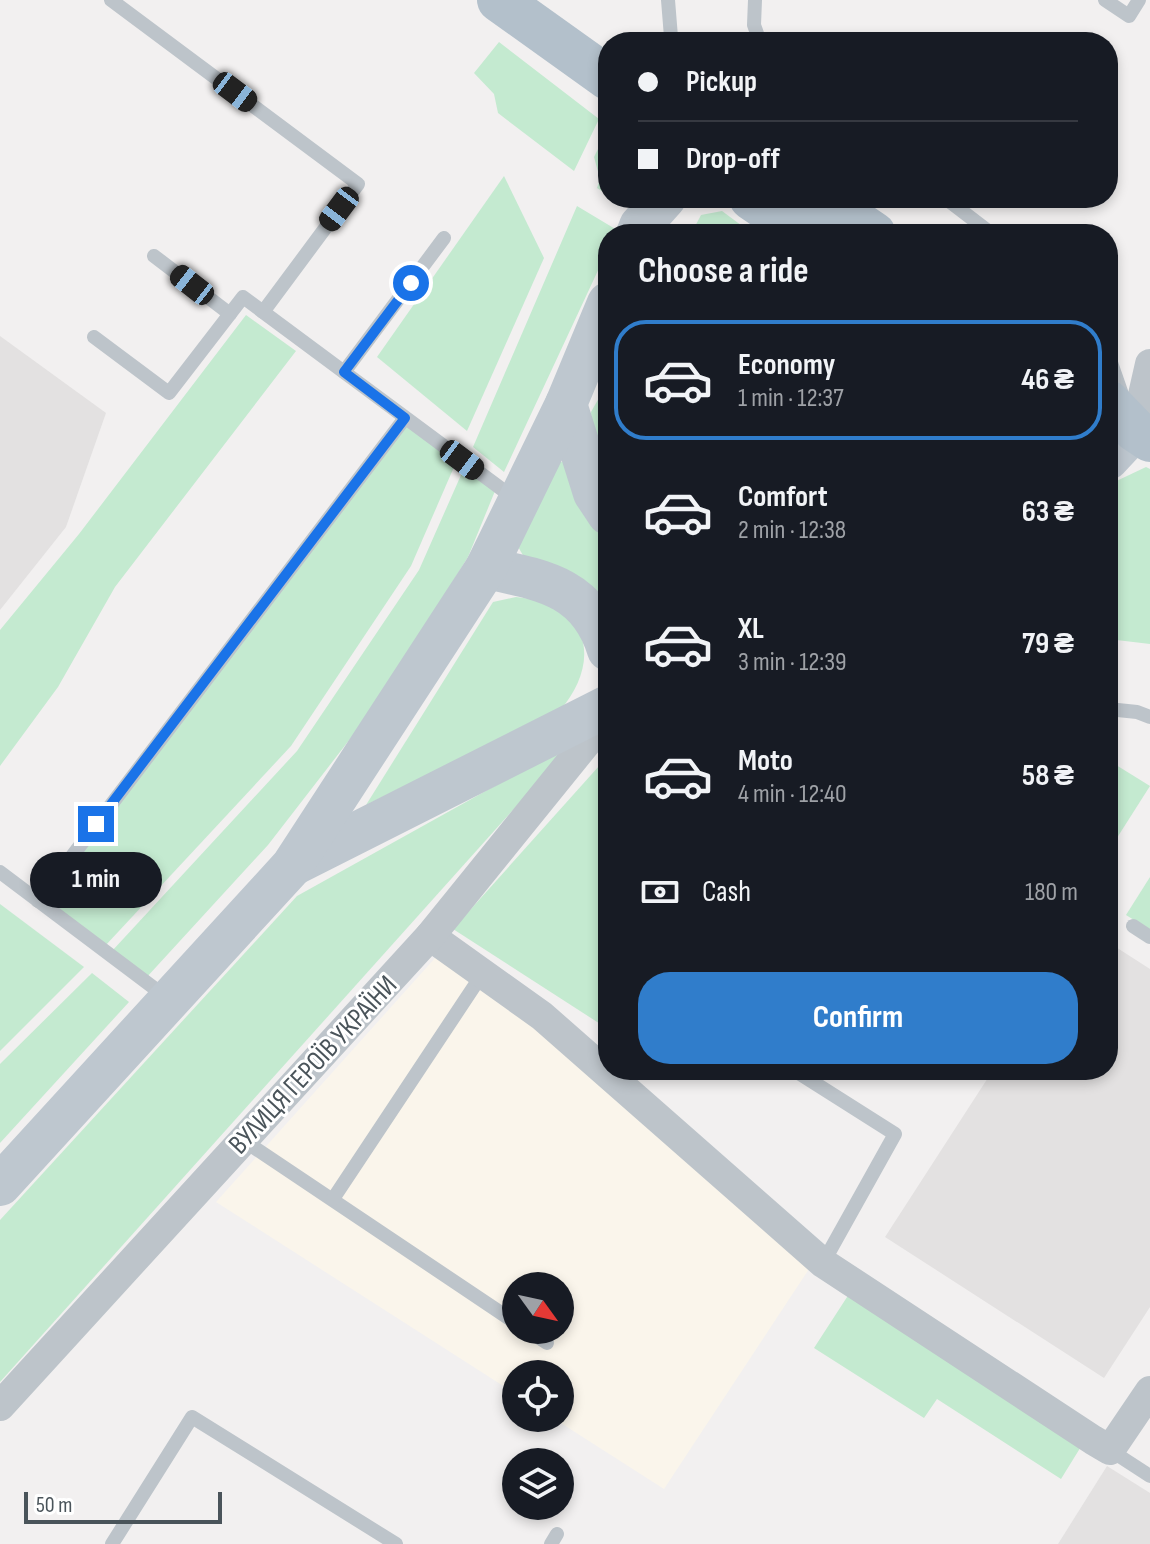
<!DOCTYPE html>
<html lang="en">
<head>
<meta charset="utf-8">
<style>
	:root { --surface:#171b24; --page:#242831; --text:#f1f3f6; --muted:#9ea1a6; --line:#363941; --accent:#307dcb }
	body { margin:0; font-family:"Sofia Sans Condensed",sans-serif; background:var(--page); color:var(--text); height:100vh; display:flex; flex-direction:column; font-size:30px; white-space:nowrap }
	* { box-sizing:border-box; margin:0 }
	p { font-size:26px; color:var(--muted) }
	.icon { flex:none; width:44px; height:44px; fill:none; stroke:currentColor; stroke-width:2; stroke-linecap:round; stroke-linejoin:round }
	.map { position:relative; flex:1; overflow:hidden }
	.drawer { position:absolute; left:598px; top:224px; width:520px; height:856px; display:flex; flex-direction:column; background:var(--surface); border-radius:32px; box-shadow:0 4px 12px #0003 }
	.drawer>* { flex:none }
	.banner { position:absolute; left:598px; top:32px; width:520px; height:176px; border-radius:32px; box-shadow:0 4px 12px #0003; display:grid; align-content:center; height:176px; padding:0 40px; background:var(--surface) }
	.needle { width:52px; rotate:123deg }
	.buttons { position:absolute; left:502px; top:1272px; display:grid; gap:16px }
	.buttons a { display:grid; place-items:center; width:72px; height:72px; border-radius:50%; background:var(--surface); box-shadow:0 4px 12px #0003; font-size:40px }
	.scale { position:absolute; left:24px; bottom:20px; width:198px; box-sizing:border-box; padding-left:8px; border:4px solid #4a545a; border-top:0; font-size:22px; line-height:28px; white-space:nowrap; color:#4a545a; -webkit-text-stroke:6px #fff; paint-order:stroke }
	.end { position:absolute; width:36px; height:36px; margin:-18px; border:10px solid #1a73e8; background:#fff; box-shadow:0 0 0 4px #fff }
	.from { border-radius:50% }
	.bubble { position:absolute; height:56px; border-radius:28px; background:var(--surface); box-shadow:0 4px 12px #0003; font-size:26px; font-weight:700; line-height:56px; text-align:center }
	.car { position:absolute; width:24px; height:48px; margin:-24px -12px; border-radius:10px; box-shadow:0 0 6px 2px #0007; background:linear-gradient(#222 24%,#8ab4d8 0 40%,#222 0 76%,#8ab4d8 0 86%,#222 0) }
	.banner b { display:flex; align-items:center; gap:28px; height:76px; font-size:30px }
	.banner b+b { border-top:2px solid var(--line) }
	.banner i { width:20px; height:20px; background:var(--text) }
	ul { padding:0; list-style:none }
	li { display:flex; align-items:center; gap:24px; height:120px; margin:0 16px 12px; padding:0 24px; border:4px solid transparent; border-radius:32px }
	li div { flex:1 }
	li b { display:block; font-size:30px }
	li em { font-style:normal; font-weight:700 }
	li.selected { border-color:var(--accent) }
	li>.icon { width:72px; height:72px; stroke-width:1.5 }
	h2 { padding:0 40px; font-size:36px; line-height:96px }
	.pay { display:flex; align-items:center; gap:20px; height:88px; padding:0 40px; font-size:30px }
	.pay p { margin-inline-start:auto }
	.primary-button { display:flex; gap:16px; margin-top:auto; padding:16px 40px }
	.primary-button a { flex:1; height:92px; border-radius:32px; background:var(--accent); color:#fff; font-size:32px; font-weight:700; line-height:92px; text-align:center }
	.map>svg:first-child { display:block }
	.commercial { fill:#faf5eb; fill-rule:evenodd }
	.education { fill:#e3e1e1 }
	.green { fill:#c4ead0 }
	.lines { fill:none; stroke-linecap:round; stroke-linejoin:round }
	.lane { stroke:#bdc4ca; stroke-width:14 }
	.street { stroke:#bdc4ca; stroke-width:30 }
	.secondary { stroke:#bec7cf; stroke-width:42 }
	.primary { stroke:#b3c0cb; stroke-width:44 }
	.route { stroke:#1a73e8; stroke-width:10 }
	.labels { text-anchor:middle; stroke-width:6; stroke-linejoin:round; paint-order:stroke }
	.street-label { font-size:28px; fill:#4a545a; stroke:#fff }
</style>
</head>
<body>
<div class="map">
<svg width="1150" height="1544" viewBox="0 0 1150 1544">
	<rect width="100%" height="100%" fill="#f2f0f0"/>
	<path class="commercial" d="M436,957L535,1028L809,1269L664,1489L553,1418H560V1374H516V1394L216,1202ZM516,1286H560V1330H516Z"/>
	<g class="education">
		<path d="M0,336L106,413L66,527L0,610Z"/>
		<path d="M1108,942L1150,969V1307L1104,1378L885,1237L993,1070H1108Z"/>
		<path d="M1107,1466L1150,1493V1544H1058Z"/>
	</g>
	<g class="green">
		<path d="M499,42L599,119L574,171L498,113L494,94L474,73Z"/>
		<path d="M608,129V195L597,188L600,179L594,157Z"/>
		<path d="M504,176L544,258L467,431L377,357Z"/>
		<path d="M577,206L617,230L615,234H608V249L504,472L473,447Z"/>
		<path d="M722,211L753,234H691L701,215Z"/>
		<path d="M246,315L296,351L115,587L58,687L0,766V630L79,534Z"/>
		<path d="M608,382V472L592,434L591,412Z"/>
		<path d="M407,423L457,460L411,566L291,746L105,946L47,900Z"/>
		<path d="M568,461L608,532V610L524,557L517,545L553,463Z"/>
		<path d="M465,466L495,491L468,557L374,708L268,845L146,978L112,951L297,751L419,570Z"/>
		<path d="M1146,467L1150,469V644L1108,639V485Z"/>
		<path d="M516,597C532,599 551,602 564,612C597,640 585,681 561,709L366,805L493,602Z"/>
		<path d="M574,742L0,1382V1220L297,896Z"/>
		<path d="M608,756V1029L453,929Z"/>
		<path d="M1108,760L1150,786L1108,852Z"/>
		<path d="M1150,877V930L1126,915Z"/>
		<path d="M0,904L84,967L0,1051Z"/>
		<path d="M92,973L129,1002L0,1143V1064Z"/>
		<path d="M849,1294L1082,1445L1061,1479L937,1399L924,1418L814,1348Z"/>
	</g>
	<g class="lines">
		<g class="lane">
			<path d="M111,0L358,184L263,312"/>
			<path d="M668,0L671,37L675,42"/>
			<path d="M755,0L754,25L760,42"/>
			<path d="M1105,0L1129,16L1139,0"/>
			<path d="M945,198L992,234"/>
			<path d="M154,256L230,314"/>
			<path d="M94,337L169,393L243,297L515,499"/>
			<path d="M1108,354L1124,400"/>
			<path d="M344,372L444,238"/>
			<path d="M1108,709L1137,712L1150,717"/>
			<path d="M0,872L166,997"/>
			<path d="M38,901L405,418"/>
			<path d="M1133,926L1150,937"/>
			<path d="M794,1070L895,1134L823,1263"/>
			<path d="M243,1140L516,1323"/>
			<path d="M333,1199L483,973"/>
			<path d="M527,1330L547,1343"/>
			<path d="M1110,1450L1150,1476"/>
			<path d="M112,1544L192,1417L396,1544"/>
			<path d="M551,1544L557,1534"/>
		</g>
		<g class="street">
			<path d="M1135,430L1150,364"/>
			<path d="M430,936L542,1016L823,1263L1093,1440L1110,1450L1150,1391"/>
			<path d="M0,1406L430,936L587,742L605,707"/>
		</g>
		<g class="secondary">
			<path d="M637,234L640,226L665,198"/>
			<path d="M566,404L594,493L608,514"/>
			<path d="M1108,459L1135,430"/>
			<path d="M486,568C543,580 589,587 608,650"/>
			<path d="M293,865L608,706"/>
			<path d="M0,1185L292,866L486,568L566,404L608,303"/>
		</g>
		<g class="primary">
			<path d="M499,0L608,78"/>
			<path d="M751,198L804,234"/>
			<path d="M821,198L874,234"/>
			<path d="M1108,402L1135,430L1150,440"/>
		</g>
	</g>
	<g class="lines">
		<path class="route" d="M96,824L405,418L344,372L411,283"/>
	</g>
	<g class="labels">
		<g class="street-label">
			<text transform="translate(312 1064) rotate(-47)" y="10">ВУЛИЦЯ ГЕРОЇВ УКРАЇНИ</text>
		</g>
	</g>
</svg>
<div class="buttons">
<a><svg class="needle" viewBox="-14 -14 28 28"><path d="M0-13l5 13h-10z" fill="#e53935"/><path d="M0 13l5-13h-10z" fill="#9ea1a6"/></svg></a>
<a><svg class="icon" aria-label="locate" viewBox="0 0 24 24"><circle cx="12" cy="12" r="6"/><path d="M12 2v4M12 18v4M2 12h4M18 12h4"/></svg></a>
<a><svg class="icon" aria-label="layers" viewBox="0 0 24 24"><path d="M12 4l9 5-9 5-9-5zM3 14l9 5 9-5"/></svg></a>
</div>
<div class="scale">50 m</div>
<i class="end from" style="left:411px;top:283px"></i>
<i class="end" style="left:96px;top:824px"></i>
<div class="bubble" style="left:30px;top:852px;width:132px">1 min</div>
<i class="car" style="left:235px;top:92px;rotate:127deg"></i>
<i class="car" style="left:339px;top:209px;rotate:217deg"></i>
<i class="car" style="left:192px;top:285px;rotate:308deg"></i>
<i class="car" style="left:462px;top:460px;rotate:127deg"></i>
<div class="banner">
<b><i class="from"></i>Pickup</b>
<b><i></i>Drop-off</b>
</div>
<section class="drawer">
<h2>Choose a ride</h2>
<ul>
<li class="selected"><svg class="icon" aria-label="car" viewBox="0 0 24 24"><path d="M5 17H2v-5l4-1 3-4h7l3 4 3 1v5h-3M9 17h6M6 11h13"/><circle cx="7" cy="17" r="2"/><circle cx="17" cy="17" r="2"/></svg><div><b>Economy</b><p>1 min · 12:37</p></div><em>46 ₴</em></li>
<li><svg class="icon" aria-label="car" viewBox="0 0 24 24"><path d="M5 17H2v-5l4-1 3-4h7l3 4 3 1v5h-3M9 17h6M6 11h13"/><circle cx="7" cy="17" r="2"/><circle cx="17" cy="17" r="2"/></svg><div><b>Comfort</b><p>2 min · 12:38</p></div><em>63 ₴</em></li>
<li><svg class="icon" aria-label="car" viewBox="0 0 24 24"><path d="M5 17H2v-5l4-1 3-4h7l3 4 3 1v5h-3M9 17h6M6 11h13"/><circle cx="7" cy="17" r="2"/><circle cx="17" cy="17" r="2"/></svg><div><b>XL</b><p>3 min · 12:39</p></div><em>79 ₴</em></li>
<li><svg class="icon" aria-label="car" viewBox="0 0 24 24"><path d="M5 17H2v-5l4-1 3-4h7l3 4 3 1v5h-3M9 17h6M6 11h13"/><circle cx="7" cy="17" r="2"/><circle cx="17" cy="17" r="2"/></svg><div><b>Moto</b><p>4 min · 12:40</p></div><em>58 ₴</em></li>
</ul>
<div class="pay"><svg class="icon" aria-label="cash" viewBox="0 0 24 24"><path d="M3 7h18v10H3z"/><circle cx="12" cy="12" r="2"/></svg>Cash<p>180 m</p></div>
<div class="primary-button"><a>Confirm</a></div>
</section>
</div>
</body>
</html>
